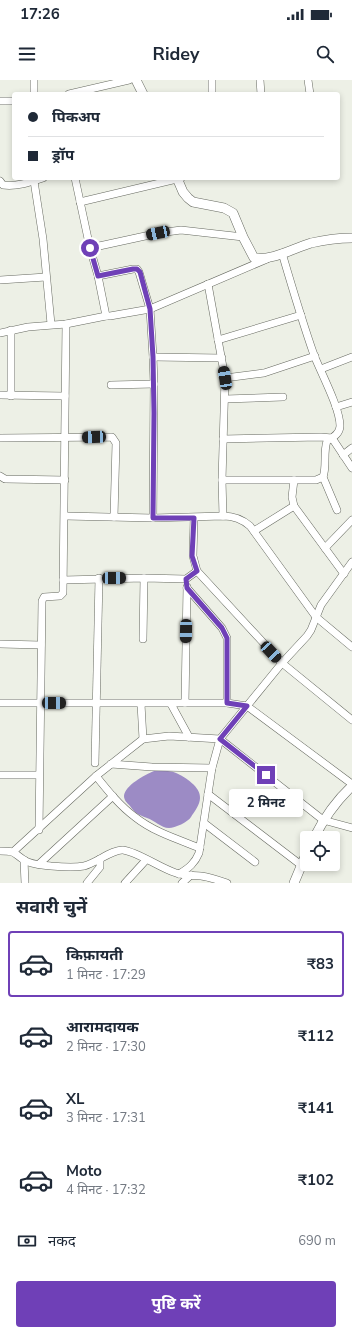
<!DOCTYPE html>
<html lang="hi">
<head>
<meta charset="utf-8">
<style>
	body { margin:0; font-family:"Nunito Sans","Noto Sans Devanagari",sans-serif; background:#f2f2f3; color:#1f2937; height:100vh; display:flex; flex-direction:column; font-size:15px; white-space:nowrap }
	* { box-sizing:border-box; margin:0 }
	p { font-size:13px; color:#747a83 }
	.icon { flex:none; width:22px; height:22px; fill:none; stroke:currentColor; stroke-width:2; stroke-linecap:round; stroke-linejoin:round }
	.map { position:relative; height:803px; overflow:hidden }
	.details { display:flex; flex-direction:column; background:#fff; flex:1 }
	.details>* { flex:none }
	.banner { position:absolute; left:12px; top:12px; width:328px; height:88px; border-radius:4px; box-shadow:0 2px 6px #0003; display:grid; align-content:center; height:88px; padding:0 16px; background:#fff }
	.fabs { position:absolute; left:300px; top:751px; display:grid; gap:8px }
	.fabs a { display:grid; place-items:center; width:40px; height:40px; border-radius:4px; background:#fff; box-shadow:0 2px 6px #0003; font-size:20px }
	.end { position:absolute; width:18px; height:18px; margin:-9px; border:5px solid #6f40b7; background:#fff; box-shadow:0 0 0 2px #fff }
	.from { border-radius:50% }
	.bubble { position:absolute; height:28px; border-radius:4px; background:#fff; box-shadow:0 2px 6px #0003; font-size:13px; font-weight:700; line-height:28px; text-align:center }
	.car { position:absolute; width:12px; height:24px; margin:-12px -6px; border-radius:5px; box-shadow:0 0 3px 1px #0007; background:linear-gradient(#222 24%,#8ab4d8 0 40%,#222 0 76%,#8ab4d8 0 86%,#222 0) }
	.banner b { display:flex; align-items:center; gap:14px; height:38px; font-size:15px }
	.banner b+b { border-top:1px solid #e0e1e3 }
	.banner i { width:10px; height:10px; background:#1f2937 }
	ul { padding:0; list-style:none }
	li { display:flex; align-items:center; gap:12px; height:66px; margin:0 8px 6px; padding:0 8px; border:2px solid transparent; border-radius:4px }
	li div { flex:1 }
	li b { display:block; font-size:15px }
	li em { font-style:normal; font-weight:700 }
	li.current { border-color:#6f40b7 }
	li>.icon { width:36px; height:36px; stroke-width:1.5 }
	h2 { padding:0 16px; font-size:18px; line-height:48px }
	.pay { display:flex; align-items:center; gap:10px; height:44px; padding:0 16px; font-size:15px }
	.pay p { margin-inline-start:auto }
	.primary-button { display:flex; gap:8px; margin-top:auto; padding:8px 16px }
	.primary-button a { flex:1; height:46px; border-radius:4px; background:#6f40b7; color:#fff; font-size:16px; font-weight:700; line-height:46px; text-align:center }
	.status { display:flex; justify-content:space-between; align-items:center; height:28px; padding:0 20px; background:#fff; direction:ltr }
	.status svg { height:11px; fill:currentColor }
	header { display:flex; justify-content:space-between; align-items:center; height:52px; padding:0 16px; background:#fff; font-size:18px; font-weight:700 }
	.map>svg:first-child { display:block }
	.water { fill:#9c8bc5 }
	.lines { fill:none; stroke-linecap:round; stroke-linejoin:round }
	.minor-casing { stroke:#666960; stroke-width:8 }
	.tertiary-casing { stroke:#666960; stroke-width:10 }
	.minor { stroke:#fff; stroke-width:7 }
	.tertiary { stroke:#fff; stroke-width:9 }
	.route { stroke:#6f40b7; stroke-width:5 }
</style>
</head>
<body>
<div class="status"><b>17:26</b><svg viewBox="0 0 49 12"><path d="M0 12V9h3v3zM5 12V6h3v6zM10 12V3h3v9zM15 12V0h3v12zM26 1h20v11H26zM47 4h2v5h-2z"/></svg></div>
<header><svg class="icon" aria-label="menu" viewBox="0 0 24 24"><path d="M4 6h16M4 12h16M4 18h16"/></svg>Ridey<svg class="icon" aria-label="search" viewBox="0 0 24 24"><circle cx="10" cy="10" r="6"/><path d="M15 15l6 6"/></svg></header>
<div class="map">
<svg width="352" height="803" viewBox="0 0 352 803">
	<rect width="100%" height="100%" fill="#edf0e6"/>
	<!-- water -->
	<path class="water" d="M 154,691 C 161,691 169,690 176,693 C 185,697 201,707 200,718 C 200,725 194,732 191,737 C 188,742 175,748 169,748 C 161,748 154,740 147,738 C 137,734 136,734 130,726 C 127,723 124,720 124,716 C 125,705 145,695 154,691 Z"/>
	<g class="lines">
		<!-- minor casing -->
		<g class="minor-casing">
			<g id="minor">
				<polyline points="212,0 212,14"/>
				<polyline points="260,0 261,14"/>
				<polyline points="308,0 310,14"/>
				<polyline points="34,14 34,0"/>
				<polyline points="69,14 129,0"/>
				<polyline points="0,21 14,21"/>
				<polyline points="75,98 90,168 98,196 106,236"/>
				<path d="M 0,101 L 3,105 C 16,107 31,102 43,98"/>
				<polyline points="34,101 43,159 51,244"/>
				<polyline points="80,122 181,98"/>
				<polyline points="90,168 159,153 181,150 243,157"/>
				<polyline points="98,196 133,189 137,189 139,192 150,229 153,277 154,304 153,438"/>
				<polyline points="0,200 46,197"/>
				<polyline points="208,204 225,298 222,400 223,436"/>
				<polyline points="0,253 28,247 66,244 106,236 110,236 150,229 267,179"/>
				<polyline points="218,260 301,235"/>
				<polyline points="153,277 222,278"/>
				<polyline points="321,289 352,277"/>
				<polyline points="225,298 264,293 315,276"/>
				<polyline points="111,305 154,304"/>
				<polyline points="0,315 65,316"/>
				<polyline points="11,316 11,250"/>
				<polyline points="225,319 283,317"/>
				<polyline points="336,327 352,322"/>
				<polyline points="0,358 112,357 116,363 114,437"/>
				<polyline points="223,359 321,357 332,358 352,388"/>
				<polyline points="343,375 352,368"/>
				<polyline points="0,396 5,399 65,400"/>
				<polyline points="323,397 337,430"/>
				<path d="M 222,400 L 316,400 L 323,397 C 327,386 323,373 327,361 C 332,358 340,354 340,346 C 340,328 321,293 314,275 C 302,241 292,207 282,173"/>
				<polyline points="294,400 292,417 294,426 344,494"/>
				<path d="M 65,436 L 153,438 L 223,436 C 234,436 242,439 250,446 L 316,537 L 352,567"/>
				<polyline points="194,438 193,476 197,491 282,583 352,640"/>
				<polyline points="254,451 294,426"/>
				<polyline points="325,468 352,440"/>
				<polyline points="63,500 144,498 186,499 197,491"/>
				<polyline points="187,508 222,548 227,558 227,623"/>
				<polyline points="143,559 144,498"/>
				<polyline points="0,564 41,565"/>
				<polyline points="0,623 227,623 247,626 352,704"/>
				<polyline points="185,623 187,507"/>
				<polyline points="141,624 143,659"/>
				<polyline points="171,624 189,657"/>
				<polyline points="95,683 99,498"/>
				<polyline points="111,684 152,687 212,688"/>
				<polyline points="0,695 39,695"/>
				<path d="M 96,696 C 108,711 120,726 135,737 C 154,752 177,759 200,768"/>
				<polyline points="208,714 301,785"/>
				<polyline points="204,743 255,782"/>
				<polyline points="39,750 42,521 44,517 60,516 63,513 66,244"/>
				<path d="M 0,771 C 16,771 12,772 24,780 C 31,785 43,785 51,786 C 62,787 74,788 84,786 C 96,783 113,769 123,770 C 138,772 160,788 176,793 C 184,796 193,795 201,796 C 209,797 218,800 227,803"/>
				<polyline points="14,771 96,696 143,659 169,656 220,659 282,583 307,556 311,550 321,525 352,482"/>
				<polyline points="24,780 25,803"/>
				<polyline points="39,784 113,716"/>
				<path d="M 179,794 C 189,788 195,783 199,773 L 212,688 L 220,659 L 323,740 L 352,748"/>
				<polyline points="87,803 100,787 100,779"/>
				<polyline points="125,803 146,780"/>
				<polyline points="182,803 191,795"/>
			</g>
		</g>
		<!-- tertiary casing -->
		<g class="tertiary-casing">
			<g id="tertiary">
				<polyline points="136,0 143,14"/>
				<path d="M 177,98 L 183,112 L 188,118 L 193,122 L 224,128 L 233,133 L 243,157 L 254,178 C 272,181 294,168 311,163 C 324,160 339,158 352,158"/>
				<path d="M 314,758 C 324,738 336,721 352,706"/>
				<polyline points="294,803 307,772"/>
			</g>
		</g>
		<!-- minor -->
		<use href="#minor" class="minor"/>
		<!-- tertiary -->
		<use href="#tertiary" class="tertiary"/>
	</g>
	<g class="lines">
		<!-- route -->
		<polyline class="route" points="90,168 98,196 133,189 137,189 140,192 150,229 153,277 154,333 153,438 194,438 192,476 197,491 186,499 187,508 222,548 227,558 227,623 247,626 220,659 266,695"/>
	</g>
</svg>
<div class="fabs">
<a><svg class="icon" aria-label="locate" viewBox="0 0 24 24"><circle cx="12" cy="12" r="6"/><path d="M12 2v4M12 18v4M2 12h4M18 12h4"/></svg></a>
</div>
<i class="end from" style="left:90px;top:168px"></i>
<i class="end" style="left:266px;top:695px"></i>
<div class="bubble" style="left:229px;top:709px;width:74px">2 मिनट</div>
<i class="car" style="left:158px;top:153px;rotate:258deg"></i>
<i class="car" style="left:225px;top:298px;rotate:351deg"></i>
<i class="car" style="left:94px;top:357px;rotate:268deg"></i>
<i class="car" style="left:114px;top:498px;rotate:89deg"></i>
<i class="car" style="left:186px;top:551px;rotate:181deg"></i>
<i class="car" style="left:271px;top:572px;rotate:137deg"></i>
<i class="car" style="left:54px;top:623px;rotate:90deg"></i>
<div class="banner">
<b><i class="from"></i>पिकअप</b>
<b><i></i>ड्रॉप</b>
</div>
</div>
<section class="details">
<h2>सवारी चुनें</h2>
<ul>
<li class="current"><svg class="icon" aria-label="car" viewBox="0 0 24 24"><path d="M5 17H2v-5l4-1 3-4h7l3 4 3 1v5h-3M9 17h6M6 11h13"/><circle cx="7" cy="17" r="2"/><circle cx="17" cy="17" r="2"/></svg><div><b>किफ़ायती</b><p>1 मिनट · 17:29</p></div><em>₹83</em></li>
<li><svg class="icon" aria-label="car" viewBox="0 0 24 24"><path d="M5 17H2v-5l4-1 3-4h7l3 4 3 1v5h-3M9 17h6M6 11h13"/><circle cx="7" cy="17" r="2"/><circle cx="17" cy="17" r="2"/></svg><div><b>आरामदायक</b><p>2 मिनट · 17:30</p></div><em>₹112</em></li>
<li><svg class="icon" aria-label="car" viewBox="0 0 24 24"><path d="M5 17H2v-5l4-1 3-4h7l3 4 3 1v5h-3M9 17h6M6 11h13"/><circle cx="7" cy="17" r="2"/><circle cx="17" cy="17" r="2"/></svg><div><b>XL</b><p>3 मिनट · 17:31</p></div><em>₹141</em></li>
<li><svg class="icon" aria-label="car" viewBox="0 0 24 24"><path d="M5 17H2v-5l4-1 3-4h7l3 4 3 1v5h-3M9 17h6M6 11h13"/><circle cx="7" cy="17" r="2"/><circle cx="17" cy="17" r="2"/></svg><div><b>Moto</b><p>4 मिनट · 17:32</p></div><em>₹102</em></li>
</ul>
<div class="pay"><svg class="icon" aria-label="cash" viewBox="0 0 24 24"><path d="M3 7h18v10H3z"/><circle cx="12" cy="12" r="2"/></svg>नकद<p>690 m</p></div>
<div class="primary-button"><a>पुष्टि करें</a></div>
</section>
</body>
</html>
